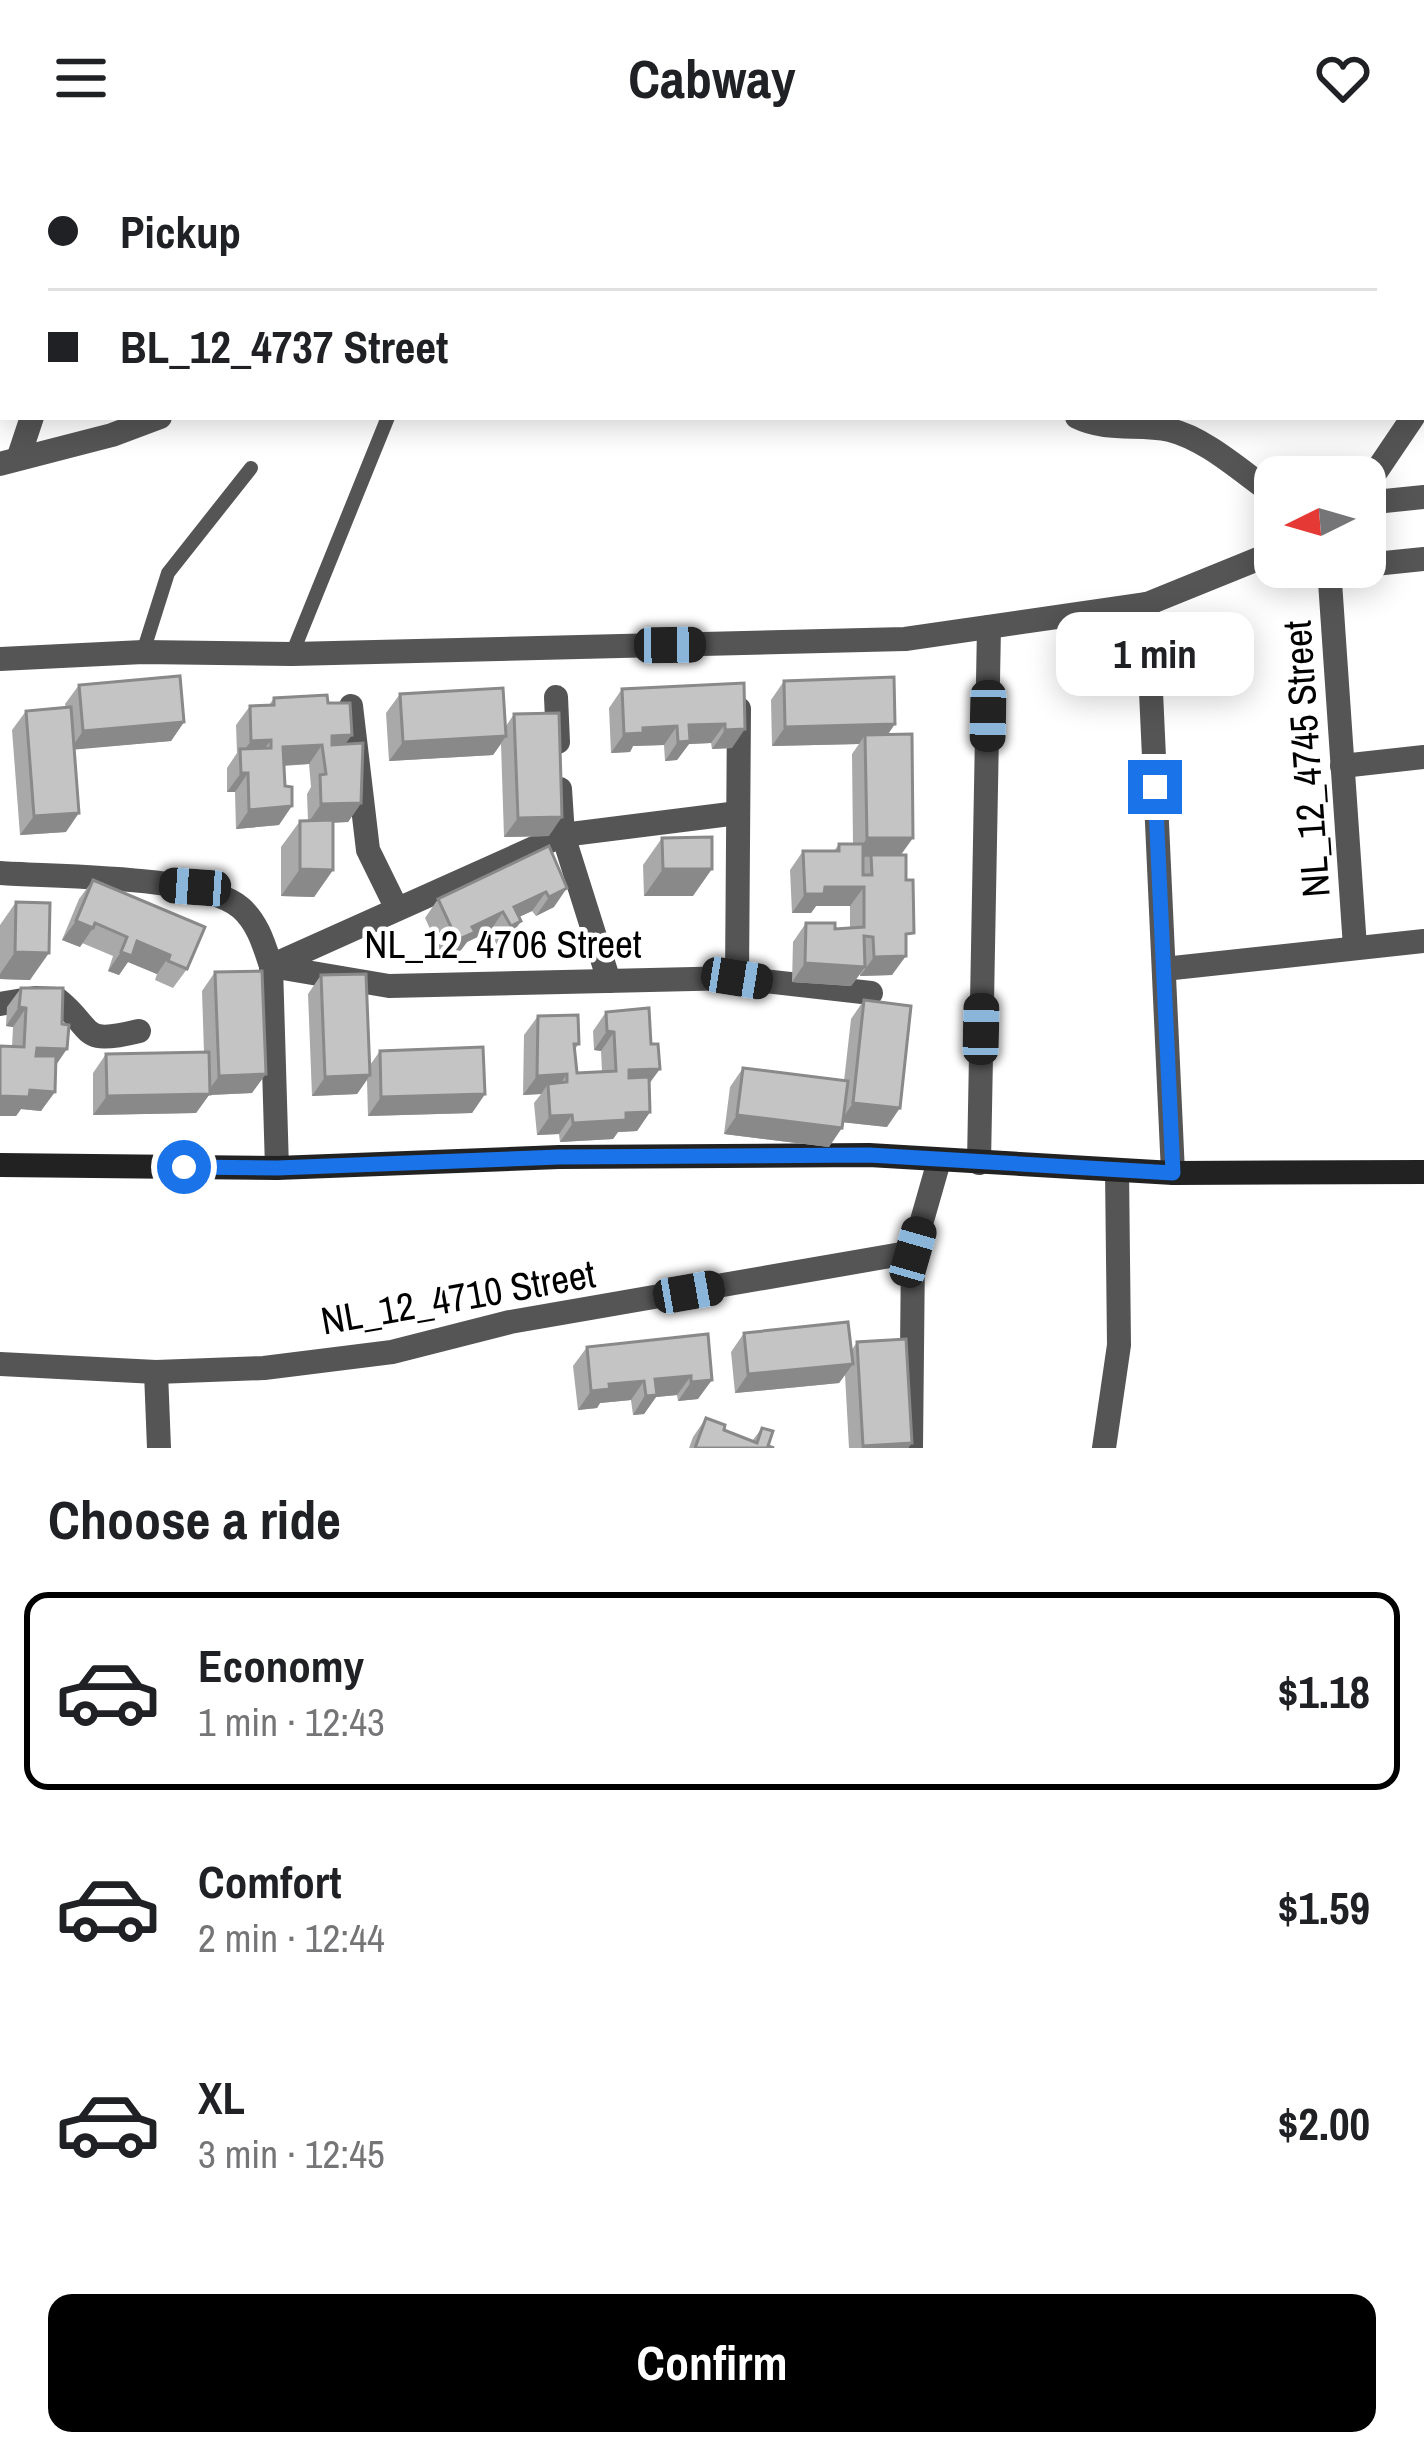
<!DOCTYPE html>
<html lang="en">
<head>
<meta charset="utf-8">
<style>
	body { margin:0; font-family:"Archivo Narrow",sans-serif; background:#f6f6f6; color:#202124; height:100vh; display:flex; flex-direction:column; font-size:45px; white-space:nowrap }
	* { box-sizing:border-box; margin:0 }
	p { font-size:39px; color:#757577 }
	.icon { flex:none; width:66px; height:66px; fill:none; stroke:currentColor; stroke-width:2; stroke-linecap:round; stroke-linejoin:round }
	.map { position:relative; height:1292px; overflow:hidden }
	.sheet { display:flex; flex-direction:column; background:#fff; flex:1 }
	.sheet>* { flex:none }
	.hud { position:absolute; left:0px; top:0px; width:1425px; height:264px; box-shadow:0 6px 30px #0003; display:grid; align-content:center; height:264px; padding:0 48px; background:#fff }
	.needle { width:78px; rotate:265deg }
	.buttons { position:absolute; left:1254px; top:300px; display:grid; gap:24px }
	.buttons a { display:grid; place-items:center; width:132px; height:132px; border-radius:24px; background:#fff; box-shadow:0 6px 30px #0003; font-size:60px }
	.end { position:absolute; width:54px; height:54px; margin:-27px; border:15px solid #1a73e8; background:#fff; box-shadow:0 0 0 6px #fff }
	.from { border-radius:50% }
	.bubble { position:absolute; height:84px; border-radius:24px; background:#fff; box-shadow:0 6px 30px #0003; font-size:39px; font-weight:700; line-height:84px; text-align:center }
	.car { position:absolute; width:36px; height:72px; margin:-36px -18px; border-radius:15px; box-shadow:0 0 9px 3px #0007; background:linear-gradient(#222 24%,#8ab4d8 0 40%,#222 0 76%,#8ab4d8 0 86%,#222 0) }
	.hud b { display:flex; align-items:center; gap:42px; height:114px; font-size:45px }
	.hud b+b { border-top:3px solid #e0e0e0 }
	.hud i { width:30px; height:30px; background:#202124 }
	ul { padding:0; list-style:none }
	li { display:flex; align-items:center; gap:36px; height:198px; margin:0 24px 18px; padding:0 24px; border:6px solid transparent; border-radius:24px }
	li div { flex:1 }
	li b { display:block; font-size:45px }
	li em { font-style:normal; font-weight:700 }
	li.active { border-color:#000 }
	li>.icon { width:108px; height:108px; stroke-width:1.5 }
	h2 { padding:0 48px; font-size:54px; line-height:144px }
	.cta { display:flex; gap:24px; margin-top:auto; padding:24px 48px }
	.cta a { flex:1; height:138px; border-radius:24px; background:#000; color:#fff; font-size:48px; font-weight:700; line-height:138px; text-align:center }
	header { display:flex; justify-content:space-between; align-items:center; height:156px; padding:0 48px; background:#fff; font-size:54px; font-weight:700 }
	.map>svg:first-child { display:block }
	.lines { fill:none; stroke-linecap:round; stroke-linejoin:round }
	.lane { stroke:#555; stroke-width:14 }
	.street { stroke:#555; stroke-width:24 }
	.secondary { stroke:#222; stroke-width:24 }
	.wall { fill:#a9a9a9 }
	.shaded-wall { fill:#898989 }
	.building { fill:#c4c4c4; stroke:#898989; stroke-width:3 }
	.route { stroke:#1a73e8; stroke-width:15 }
	.labels { text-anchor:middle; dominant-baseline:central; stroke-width:9; stroke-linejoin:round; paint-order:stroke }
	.street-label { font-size:39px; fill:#000; stroke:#fff }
</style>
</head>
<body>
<header><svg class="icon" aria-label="menu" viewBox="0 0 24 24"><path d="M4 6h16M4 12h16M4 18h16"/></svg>Cabway<svg class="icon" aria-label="heart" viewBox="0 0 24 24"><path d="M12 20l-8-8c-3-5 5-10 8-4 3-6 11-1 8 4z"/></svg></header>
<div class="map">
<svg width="1424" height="1292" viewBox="0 0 1424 1292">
	<rect width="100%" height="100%" fill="#fff"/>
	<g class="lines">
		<!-- lane -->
		<g class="lane">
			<polyline points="143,496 168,417 251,312"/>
			<polyline points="292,498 388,261"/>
		</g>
		<!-- street -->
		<g class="street">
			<polyline points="17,0 17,3"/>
			<polyline points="718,0 722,3"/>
			<polyline points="1067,0 1071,3"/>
			<polyline points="1247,0 1250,3"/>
			<polyline points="683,3 685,0"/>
			<polyline points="1422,243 1424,240"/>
			<path d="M 1077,261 C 1108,276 1138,267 1170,274 C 1207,283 1244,318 1275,339"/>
			<polyline points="19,300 32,261"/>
			<polyline points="0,308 112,279 160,261"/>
			<polyline points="1365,332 1413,261"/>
			<polyline points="1365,347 1424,341"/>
			<polyline points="1365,409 1424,403"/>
			<polyline points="1329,411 1355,791"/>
			<polyline points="1147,448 1173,1017"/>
			<polyline points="0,503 143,496 292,498 905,483 1147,448 1275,396"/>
			<polyline points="556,541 558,586"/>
			<polyline points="351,550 368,694 396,751"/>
			<polyline points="1342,610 1424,601"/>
			<path d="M 0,717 C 55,721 204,719 241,752 C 258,767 264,789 271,810 L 277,1012"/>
			<polyline points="271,810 389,830 737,822 871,837"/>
			<polyline points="271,810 563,679 560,633"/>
			<polyline points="1164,813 1424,785"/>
			<polyline points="737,822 739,553"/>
			<polyline points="609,825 563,679 738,657"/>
			<path d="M 0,848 L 35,842 L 57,843 C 96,874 78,890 139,875"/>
			<polyline points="979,1007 989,471"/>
			<polyline points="0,1208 156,1216 264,1212 392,1196 510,1166 913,1096"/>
			<polyline points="156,1216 159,1292"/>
			<polyline points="911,1292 913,1096 939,1005"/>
			<polyline points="1104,1292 1119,1189 1117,1014"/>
		</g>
		<!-- secondary -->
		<polyline class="secondary" points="0,1009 277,1012 559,1001 869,999 1173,1017 1424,1016"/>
	</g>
	<!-- wall -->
	<g class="wall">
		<polygon points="784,525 888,578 901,699 906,789 892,819 860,820 860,818 851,830 792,826 793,786 806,767 835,773 850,771 850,750 816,750 811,757 792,757 790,714 803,695 834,695 839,688 853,688 852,598 859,588 772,590 771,544"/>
		<polygon points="744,527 732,592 712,593 711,587 689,588 677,604 665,605 664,589 633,590 630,596 611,597 609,552 622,533"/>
		<polygon points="79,529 184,566 171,585 74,593 66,676 20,679 12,574 26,555 66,552 65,548"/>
		<polygon points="400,538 506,570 514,558 549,680 504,681 501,588 493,599 389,605 386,557"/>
		<polygon points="274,542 328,547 345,588 361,647 348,666 333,667 333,714 314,741 281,740 281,691 300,665 308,665 307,638 311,631 309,608 284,610 279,669 236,673 235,636 227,636 227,612 237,597 236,569 250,550 269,549"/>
		<polygon points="662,682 693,740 644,740 643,709"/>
		<polygon points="549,690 554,751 536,760 532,755 519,761 521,765 508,784 497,789 490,775 467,786 461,794 444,803 425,762 438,743"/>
		<polygon points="93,724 187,813 173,832 155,824 157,818 128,806 119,819 108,815 113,800 82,787 80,791 62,784 79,743"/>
		<polygon points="16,746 30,824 0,823 0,769"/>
		<polygon points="215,816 252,937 209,939 196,957 93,959 93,917 106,898 204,896 202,835"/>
		<polygon points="321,819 370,909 380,895 485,938 472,957 368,960 367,924 357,938 312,940 308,838"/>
		<polygon points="21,832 56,910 41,955 21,953 16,960 0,960 0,890 12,891 13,871 6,870 7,851"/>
		<polygon points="864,844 887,971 843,966 829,991 724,978 730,931 743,912 844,925 851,863"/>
		<polygon points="606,856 649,928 650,956 637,975 618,976 613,983 560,986 559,978 537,979 534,947 541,938 523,939 524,879 538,860 579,888 574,894 577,917 602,915 601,895 594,894 593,875"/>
		<polygon points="744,1177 851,1195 857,1186 912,1287 908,1292 849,1292 845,1219 839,1227 735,1237 731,1196"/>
		<polygon points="708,1178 698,1243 678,1245 677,1239 656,1241 644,1258 633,1259 631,1244 600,1247 597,1252 578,1254 573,1210 587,1191"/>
		<polygon points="706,1262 724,1274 752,1285 762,1272 768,1290 774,1292 689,1292 693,1281"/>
	</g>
	<!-- shaded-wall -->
	<g class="shaded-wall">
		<polygon points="184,566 171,585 70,594 83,575"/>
		<polygon points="725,568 711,587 689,588 677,604 665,605 689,569"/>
		<polygon points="895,568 882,587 865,579 859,588 772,590 785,571"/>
		<polygon points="677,570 664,589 633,590 630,596 611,597 624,578 643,572"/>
		<polygon points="745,573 732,592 712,593 725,574"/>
		<polygon points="352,579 338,598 323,599 332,580"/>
		<polygon points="506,580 493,599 389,605 403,586"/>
		<polygon points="271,584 257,603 240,600 251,585"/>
		<polygon points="322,589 309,608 270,610 283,591"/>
		<polygon points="241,617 248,617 235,636 227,636"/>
		<polygon points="361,647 348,666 308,667 321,648"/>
		<polygon points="292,650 279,669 236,673 249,654"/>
		<polygon points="79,657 66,676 20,679 34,660"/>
		<polygon points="562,661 549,680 504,681 518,662"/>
		<polygon points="867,682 913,682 900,700 854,701"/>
		<polygon points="300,713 333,714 314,741 281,740"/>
		<polygon points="663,713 712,713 693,740 644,740"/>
		<polygon points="825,731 864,731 850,750 816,750 811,757 792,757 805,738"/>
		<polygon points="567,732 554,751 536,760 549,741"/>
		<polygon points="546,736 532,755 508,766 514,751"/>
		<polygon points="503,756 490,775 467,786 461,794 444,803 457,784 472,771"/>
		<polygon points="76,765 93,772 80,791 62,784"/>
		<polygon points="521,765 508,784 497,789 511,770"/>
		<polygon points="137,785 170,799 157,818 128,806 119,819 108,815 121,796"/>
		<polygon points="15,796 49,797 30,824 0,823 0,818"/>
		<polygon points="906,800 892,819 860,820 874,801"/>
		<polygon points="805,807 865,811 851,830 792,826"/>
		<polygon points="19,851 26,852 13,871 6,870"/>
		<polygon points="607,875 614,876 601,895 594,894"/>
		<polygon points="37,892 67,893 54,912 23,911"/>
		<polygon points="660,913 646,932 615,933 629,914"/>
		<polygon points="266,918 252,937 209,939 196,957 93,959 107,940 206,938 219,920"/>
		<polygon points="567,918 554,937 548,928 541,938 523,939 537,920"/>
		<polygon points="370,919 357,938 312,940 325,921"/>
		<polygon points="30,934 55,936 41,955 21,953 16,960 0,960 0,940"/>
		<polygon points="485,938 472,957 368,960 381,941"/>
		<polygon points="853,947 900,952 887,971 840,966"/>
		<polygon points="650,956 637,975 618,976 613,983 560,986 573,967 626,957"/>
		<polygon points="572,959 559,978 537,979 550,960"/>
		<polygon points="737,959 842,972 829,991 724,978"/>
		<polygon points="853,1208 839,1227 735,1237 748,1218"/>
		<polygon points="691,1220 677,1239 656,1241 644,1258 633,1259 655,1223"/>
		<polygon points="712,1224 698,1243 678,1245 691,1226"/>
		<polygon points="644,1225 631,1244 600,1247 597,1252 578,1254 591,1235 609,1228"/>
		<polygon points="912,1287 908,1292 862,1292 863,1290"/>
	</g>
	<!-- building -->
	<g class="building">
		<polygon points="180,520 184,566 83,575 79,529"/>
		<polygon points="894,521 895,568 785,571 784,525"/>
		<polygon points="744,527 745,573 725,574 725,568 689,569 690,585 678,586 677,570 643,572 643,577 624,578 622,533"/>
		<polygon points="503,532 506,580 403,586 400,538"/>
		<polygon points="327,539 328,547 350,547 352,579 332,580 332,589 363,587 361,647 321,648 320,619 326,618 322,589 283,591 285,630 292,631 292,650 249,654 248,617 241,617 240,593 271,592 271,584 251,585 250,550 274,549 274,542"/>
		<polygon points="71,551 79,657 34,660 26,555"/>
		<polygon points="559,557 562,661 518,662 514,558"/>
		<polygon points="912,578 913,682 867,682 865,579"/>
		<polygon points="333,664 333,714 300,713 300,665"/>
		<polygon points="712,681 712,713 663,713 662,682"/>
		<polygon points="839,688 863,688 863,719 872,719 871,699 906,699 906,724 913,724 914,777 906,778 906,800 874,801 873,781 864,780 865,811 805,807 806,767 835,767 835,773 864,771 864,731 825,731 824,738 805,738 803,695 839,695"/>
		<polygon points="549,690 567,732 549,741 546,736 514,751 521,765 511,770 503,756 472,771 475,776 457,784 438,743"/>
		<polygon points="93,724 205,771 187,813 168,805 170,799 137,785 132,800 121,796 127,781 95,767 93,772 76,765"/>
		<polygon points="16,746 50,747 49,797 15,796"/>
		<polygon points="262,815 266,918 219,920 215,816"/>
		<polygon points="366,818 370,919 325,921 321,819"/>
		<polygon points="21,832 63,832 62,868 69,869 67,893 37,892 36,900 56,900 55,936 30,934 29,941 0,940 0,890 24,891 26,852 19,851"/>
		<polygon points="864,844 911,850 900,952 853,947"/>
		<polygon points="649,852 651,888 658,888 660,913 629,914 629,922 649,921 650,956 626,957 626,964 573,967 572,959 550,960 548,928 567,926 567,918 537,920 538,860 578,859 579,888 574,888 577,917 616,915 614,876 607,875 606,856"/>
		<polygon points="483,891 485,938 381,941 380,895"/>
		<polygon points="209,896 210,938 107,940 106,898"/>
		<polygon points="743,912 848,925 842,972 737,959"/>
		<polygon points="848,1166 853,1208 748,1218 744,1177"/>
		<polygon points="708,1178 712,1224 691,1226 691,1220 655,1223 657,1239 646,1240 644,1225 609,1228 610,1233 591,1235 587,1191"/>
		<polygon points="906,1183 912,1287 863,1290 857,1186"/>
		<polygon points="706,1262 725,1269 724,1274 757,1287 762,1272 773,1275 768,1290 774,1292 695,1292"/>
	</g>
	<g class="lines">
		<!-- route -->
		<polyline class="route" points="184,1011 277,1012 559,1001 869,999 1173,1017 1155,631"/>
	</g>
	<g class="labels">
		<!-- street labels -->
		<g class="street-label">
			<text transform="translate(1306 603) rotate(-94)">NL_12_4745 Street</text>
			<text x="503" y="788">NL_12_4706 Street</text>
			<text transform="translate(458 1141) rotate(-10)">NL_12_4710 Street</text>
		</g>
	</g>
</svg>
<div class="buttons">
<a><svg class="needle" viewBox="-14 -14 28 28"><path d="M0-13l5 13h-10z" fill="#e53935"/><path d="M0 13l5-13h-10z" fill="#757577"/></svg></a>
</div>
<i class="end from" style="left:184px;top:1011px"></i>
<i class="end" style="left:1155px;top:631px"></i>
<div class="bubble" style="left:1056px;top:456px;width:198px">1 min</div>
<i class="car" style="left:670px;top:489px;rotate:89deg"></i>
<i class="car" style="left:988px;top:560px;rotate:181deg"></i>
<i class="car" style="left:195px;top:731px;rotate:274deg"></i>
<i class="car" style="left:737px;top:822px;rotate:99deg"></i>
<i class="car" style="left:981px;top:873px;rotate:1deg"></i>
<i class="car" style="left:913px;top:1096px;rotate:16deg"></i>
<i class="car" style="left:689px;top:1136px;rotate:80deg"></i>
<div class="hud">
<b><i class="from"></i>Pickup</b>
<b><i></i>BL_12_4737 Street</b>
</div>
</div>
<section class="sheet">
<h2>Choose a ride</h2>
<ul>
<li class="active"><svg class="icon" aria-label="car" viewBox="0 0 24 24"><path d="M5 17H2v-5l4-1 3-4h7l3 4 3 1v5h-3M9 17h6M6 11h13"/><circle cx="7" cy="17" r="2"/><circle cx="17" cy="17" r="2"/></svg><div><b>Economy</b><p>1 min · 12:43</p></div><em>$1.18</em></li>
<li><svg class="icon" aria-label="car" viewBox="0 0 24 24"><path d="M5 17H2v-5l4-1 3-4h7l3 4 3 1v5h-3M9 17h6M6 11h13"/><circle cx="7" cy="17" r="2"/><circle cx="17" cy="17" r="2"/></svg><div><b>Comfort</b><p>2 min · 12:44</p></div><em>$1.59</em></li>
<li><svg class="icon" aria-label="car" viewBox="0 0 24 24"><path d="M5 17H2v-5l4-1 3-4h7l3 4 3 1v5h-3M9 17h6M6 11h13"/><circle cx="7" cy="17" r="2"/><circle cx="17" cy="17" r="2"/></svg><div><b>XL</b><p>3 min · 12:45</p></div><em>$2.00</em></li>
</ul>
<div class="cta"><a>Confirm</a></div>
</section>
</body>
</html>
